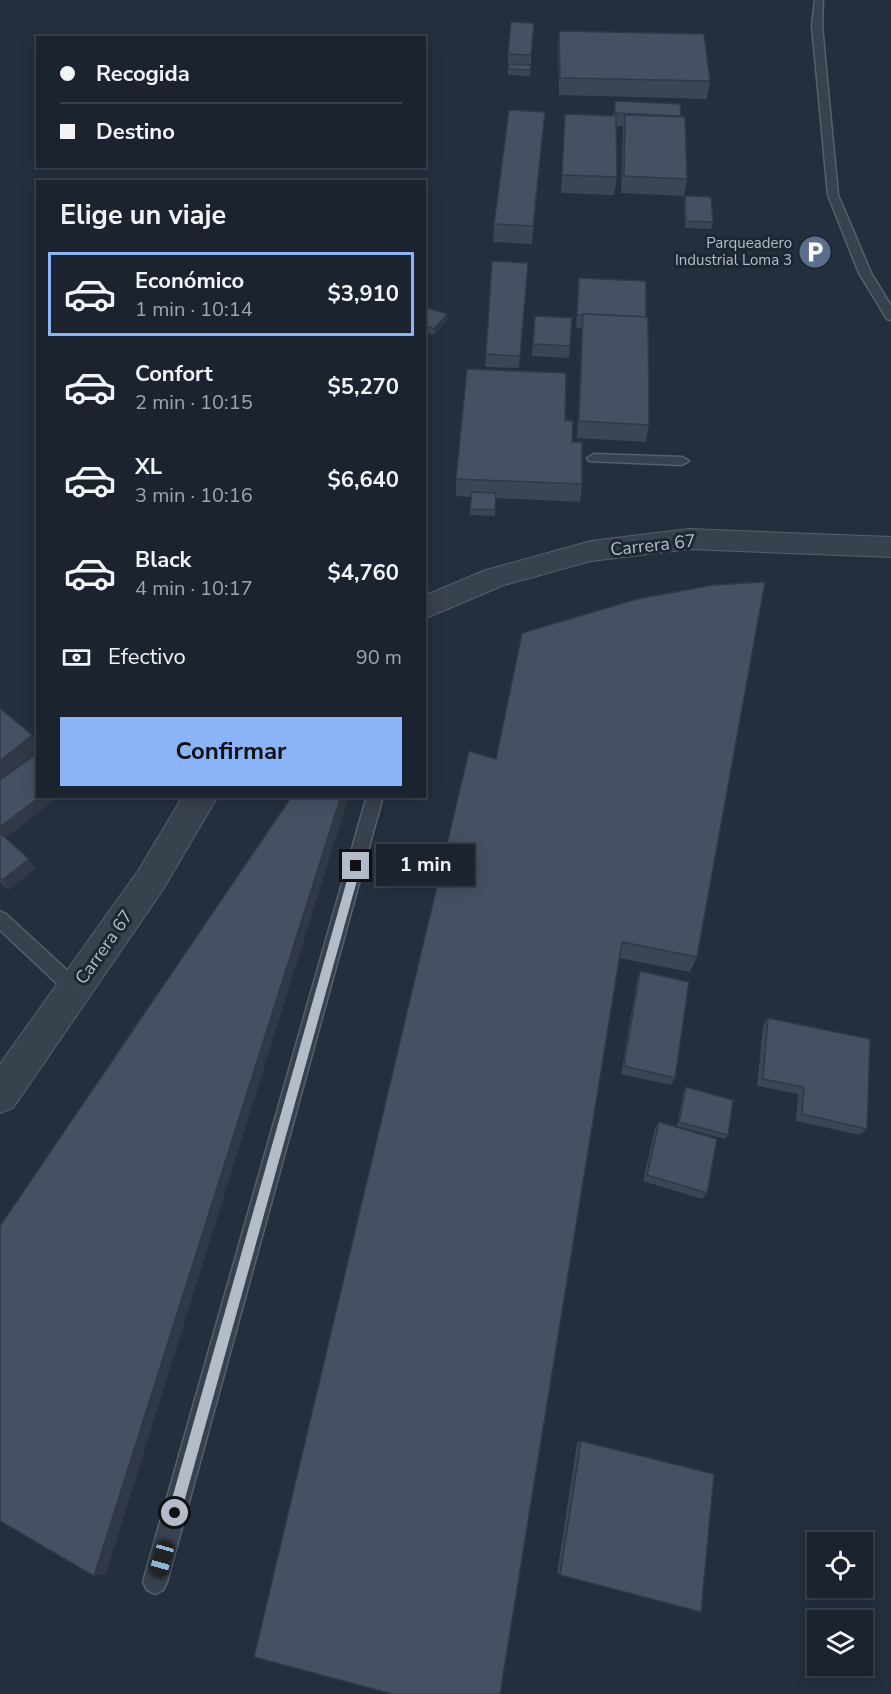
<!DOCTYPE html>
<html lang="es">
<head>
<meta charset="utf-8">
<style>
	body { margin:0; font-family:"Nunito Sans",sans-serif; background:#242b36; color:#f1f3f6; height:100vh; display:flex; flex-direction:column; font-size:22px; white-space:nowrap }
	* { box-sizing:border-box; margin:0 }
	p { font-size:20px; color:#a0a4aa }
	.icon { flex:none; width:33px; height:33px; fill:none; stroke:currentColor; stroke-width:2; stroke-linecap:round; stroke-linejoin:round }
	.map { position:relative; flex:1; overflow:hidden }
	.side { position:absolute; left:36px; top:180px; width:390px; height:618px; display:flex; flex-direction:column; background:#1b232e; border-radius:0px; box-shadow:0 3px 15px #0003,0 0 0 2px #39404a }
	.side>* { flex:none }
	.top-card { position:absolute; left:36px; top:36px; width:390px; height:132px; border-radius:0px; box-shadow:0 3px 15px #0003,0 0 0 2px #39404a; display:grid; align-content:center; height:132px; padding:0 24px; background:#1b232e }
	.tools { position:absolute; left:807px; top:1532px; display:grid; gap:12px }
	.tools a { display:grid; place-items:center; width:66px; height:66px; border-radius:0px; background:#1b232e; box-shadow:0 3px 15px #0003,0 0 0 2px #39404a; font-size:30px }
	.end { position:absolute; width:27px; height:27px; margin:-14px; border:8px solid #b4bcc9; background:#111; box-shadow:0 0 0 3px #111 }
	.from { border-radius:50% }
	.bubble { position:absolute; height:42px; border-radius:0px; background:#1b232e; box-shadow:0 3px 15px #0003,0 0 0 2px #39404a; font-size:20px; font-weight:700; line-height:42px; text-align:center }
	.car { position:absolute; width:18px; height:36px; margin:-18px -9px; border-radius:8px; box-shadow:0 0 4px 2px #0007; background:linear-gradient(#222 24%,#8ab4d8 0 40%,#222 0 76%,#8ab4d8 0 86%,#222 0) }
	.top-card b { display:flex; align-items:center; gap:21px; height:57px; font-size:22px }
	.top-card b+b { border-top:2px solid #39404a }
	.top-card i { width:15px; height:15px; background:#f1f3f6 }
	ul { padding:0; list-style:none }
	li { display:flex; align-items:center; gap:18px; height:84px; margin:0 12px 9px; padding:0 12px; border:3px solid transparent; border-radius:0px }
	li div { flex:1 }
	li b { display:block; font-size:22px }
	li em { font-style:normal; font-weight:700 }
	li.active { border-color:#8ab4f8 }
	li>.icon { width:54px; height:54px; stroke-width:1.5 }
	h2 { padding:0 24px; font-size:27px; line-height:72px }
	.pay { display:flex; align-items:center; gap:15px; height:66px; padding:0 24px; font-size:22px }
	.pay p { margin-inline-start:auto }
	.cta { display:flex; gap:12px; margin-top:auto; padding:12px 24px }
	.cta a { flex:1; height:69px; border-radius:0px; background:#8ab4f8; color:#111; font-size:24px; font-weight:700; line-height:69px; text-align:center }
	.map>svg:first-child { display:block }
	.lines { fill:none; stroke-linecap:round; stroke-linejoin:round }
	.service-casing { stroke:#565f6c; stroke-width:3 }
	.minor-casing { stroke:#565f6c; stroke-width:2 }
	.service { fill:#38414e; fill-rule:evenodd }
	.minor { fill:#38414e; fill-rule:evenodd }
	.wall { fill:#3b4654 }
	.shaded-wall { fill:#303945 }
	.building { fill:#455162; stroke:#303945; stroke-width:1.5 }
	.route { fill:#b4bcc9 }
	.labels { text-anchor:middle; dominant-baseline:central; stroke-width:6; stroke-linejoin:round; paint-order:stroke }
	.far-poi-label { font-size:15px; fill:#b4bcc9; stroke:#1d2633; text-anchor:end }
	.street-label { font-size:18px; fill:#b4bcc9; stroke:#1d2633 }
</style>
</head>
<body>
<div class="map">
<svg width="891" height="1694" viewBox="0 0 891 1694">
	<rect width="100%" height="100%" fill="#242f3e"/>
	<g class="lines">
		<!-- service casing -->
		<g class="service-casing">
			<g id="service">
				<polygon points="815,0 823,0 822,26 838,195 871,273 891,306 891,320 887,319 859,273 828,195 812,26"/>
				<polygon points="594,454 682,457 689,461 682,465 589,461 587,458"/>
				<polygon points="367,796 383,796 167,1582 163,1590 155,1594 147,1590 143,1582"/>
				<polygon points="0,911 6,914 81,983 84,989 81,995 75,997 69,995 0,930"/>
			</g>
		</g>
		<!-- minor casing -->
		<g class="minor-casing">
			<g id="minor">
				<polygon points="689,529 891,537 891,557 689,549 591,561 504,585 424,619 424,596 486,570 591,541"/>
				<polygon points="183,796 218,796 162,891 13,1108 0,1113 0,1064 138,871"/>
			</g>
		</g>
		<!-- service -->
		<use href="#service" class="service"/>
		<!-- minor -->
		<use href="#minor" class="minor"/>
	</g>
	<!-- wall -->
	<g class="wall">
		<polygon points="534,23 530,76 508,75 508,54"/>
		<polygon points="559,31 710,81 707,99 559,95 558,48"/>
		<polygon points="615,101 680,104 680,117 687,179 684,196 621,193 623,126 616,126 617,177 614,195 561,193 565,114 613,116"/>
		<polygon points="545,112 532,244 493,242 494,224"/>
		<polygon points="685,196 713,222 711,229 685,228 684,202"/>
		<polygon points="528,263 519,368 485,367 486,354"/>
		<polygon points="579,278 646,317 649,425 646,442 577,438 582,328 576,328"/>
		<polygon points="424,307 447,320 434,335 424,332"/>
		<polygon points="535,316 570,346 569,358 532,356"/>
		<polygon points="565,420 572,442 582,484 580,502 496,498 495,516 470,515 471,497 456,496 456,479"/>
		<polygon points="0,708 38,796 60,796 5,838 35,869 8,890 0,882"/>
		<polygon points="469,751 697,957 690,972 619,958"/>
		<polygon points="640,971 675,1078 671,1085 621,1074 637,980"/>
		<polygon points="768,1018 867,1129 860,1135 796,1121 798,1094 757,1086 763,1026"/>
		<polygon points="686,1087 728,1135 725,1139 677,1126 684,1090"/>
		<polygon points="659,1122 707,1193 702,1199 643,1181 655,1128"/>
		<polygon points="581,1441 560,1575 557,1573 577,1443"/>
	</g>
	<!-- shaded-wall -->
	<g class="shaded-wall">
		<polygon points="545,112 543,129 532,244 533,226"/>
		<polygon points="447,314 447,320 434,335 434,329"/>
		<polygon points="32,735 38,746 38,757 0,787 0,761"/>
		<polygon points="41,796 60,796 4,839 0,833 0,827"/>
		<polygon points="341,796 349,796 106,1574 94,1576"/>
		<polygon points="29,859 35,869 8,890 2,880"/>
	</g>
	<!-- building -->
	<g class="building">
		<polygon points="511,22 534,23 531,55 508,54"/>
		<polygon points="559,31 704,34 710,81 560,78"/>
		<polygon points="509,64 531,65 530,70 508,69"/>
		<polygon points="615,101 680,104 681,116 615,113"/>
		<polygon points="509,110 545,112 533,226 494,224"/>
		<polygon points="565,114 616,116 617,177 562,175"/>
		<polygon points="625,115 685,117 687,179 624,176"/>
		<polygon points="685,196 711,197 713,222 686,221"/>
		<polygon points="492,261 528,263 520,356 486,354"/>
		<polygon points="579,278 646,281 646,317 583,314 583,315 577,315"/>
		<polygon points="424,307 447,314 434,329 424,325"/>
		<polygon points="583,314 648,317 649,425 579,421"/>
		<polygon points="535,316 572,318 570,346 533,344"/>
		<polygon points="467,369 566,373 565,420 573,421 572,442 582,442 582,484 456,479"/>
		<polygon points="472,492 496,493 495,510 470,509"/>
		<polygon points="765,582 697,957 622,942 500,1694 392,1694 254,1657 469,751 496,759 522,633 637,599 713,585"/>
		<polygon points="0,708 32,735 0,761"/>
		<polygon points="38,753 38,796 41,796 0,827 0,780"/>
		<polygon points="292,796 341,796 94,1576 0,1521 0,1226"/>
		<polygon points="0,833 29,859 2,880 0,879"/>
		<polygon points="640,971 689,982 675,1078 624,1066"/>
		<polygon points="768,1018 870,1039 867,1129 802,1114 804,1087 763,1079"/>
		<polygon points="686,1087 733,1100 728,1135 679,1122"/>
		<polygon points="659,1122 717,1139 707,1193 647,1175"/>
		<polygon points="581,1441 714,1474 701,1612 560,1575"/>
	</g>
	<!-- route -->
	<polygon class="route" points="356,862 361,866 181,1513 179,1517 175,1519 170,1517 168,1513 351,866"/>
	<!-- icons -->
	<defs>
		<g id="parking-disc" transform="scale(1.725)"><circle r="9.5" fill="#5c6f8a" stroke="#1d2633"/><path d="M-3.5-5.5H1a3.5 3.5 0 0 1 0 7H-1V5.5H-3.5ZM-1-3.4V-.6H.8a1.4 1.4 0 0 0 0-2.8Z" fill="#fff"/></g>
	</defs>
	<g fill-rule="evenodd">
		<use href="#parking-disc" x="815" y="252"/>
	</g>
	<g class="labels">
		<!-- far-poi labels -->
		<g class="far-poi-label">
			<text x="792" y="243">Parqueadero<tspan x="792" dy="17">Industrial Loma 3</tspan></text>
		</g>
		<!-- street labels -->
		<g class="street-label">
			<text transform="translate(653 545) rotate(-6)">Carrera 67</text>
			<text transform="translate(104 947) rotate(-55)">Carrera 67</text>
		</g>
	</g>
</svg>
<div class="tools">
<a><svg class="icon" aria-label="locate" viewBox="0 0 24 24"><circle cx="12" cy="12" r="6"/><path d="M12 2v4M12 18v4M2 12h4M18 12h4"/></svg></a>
<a><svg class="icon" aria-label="layers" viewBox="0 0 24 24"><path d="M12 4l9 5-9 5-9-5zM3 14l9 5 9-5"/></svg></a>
</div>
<i class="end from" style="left:175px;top:1513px"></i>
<i class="end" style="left:356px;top:866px"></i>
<div class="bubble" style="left:376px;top:844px;width:99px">1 min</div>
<i class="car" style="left:162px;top:1559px;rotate:196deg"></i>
<div class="top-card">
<b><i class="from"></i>Recogida</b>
<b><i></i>Destino</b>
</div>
<section class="side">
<h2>Elige un viaje</h2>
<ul>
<li class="active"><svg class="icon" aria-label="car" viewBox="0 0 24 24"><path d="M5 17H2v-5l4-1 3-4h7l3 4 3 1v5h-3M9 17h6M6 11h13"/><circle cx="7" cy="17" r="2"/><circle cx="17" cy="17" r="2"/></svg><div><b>Económico</b><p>1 min · 10:14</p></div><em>$3,910</em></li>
<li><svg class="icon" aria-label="car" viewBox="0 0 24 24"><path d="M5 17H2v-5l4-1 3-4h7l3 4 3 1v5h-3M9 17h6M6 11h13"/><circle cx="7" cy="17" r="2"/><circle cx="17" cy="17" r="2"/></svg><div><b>Confort</b><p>2 min · 10:15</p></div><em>$5,270</em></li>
<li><svg class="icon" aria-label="car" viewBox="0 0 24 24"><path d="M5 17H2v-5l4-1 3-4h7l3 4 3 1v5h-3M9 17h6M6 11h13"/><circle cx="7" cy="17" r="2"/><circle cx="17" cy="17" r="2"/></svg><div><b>XL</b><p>3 min · 10:16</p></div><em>$6,640</em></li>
<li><svg class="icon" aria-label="car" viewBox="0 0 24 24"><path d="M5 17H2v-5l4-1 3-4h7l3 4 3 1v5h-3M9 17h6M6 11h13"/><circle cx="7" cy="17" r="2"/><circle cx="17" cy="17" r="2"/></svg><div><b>Black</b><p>4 min · 10:17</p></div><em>$4,760</em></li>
</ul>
<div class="pay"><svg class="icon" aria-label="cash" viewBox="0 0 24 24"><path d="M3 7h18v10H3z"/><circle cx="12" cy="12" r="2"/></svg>Efectivo<p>90 m</p></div>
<div class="cta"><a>Confirmar</a></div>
</section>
</div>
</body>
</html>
